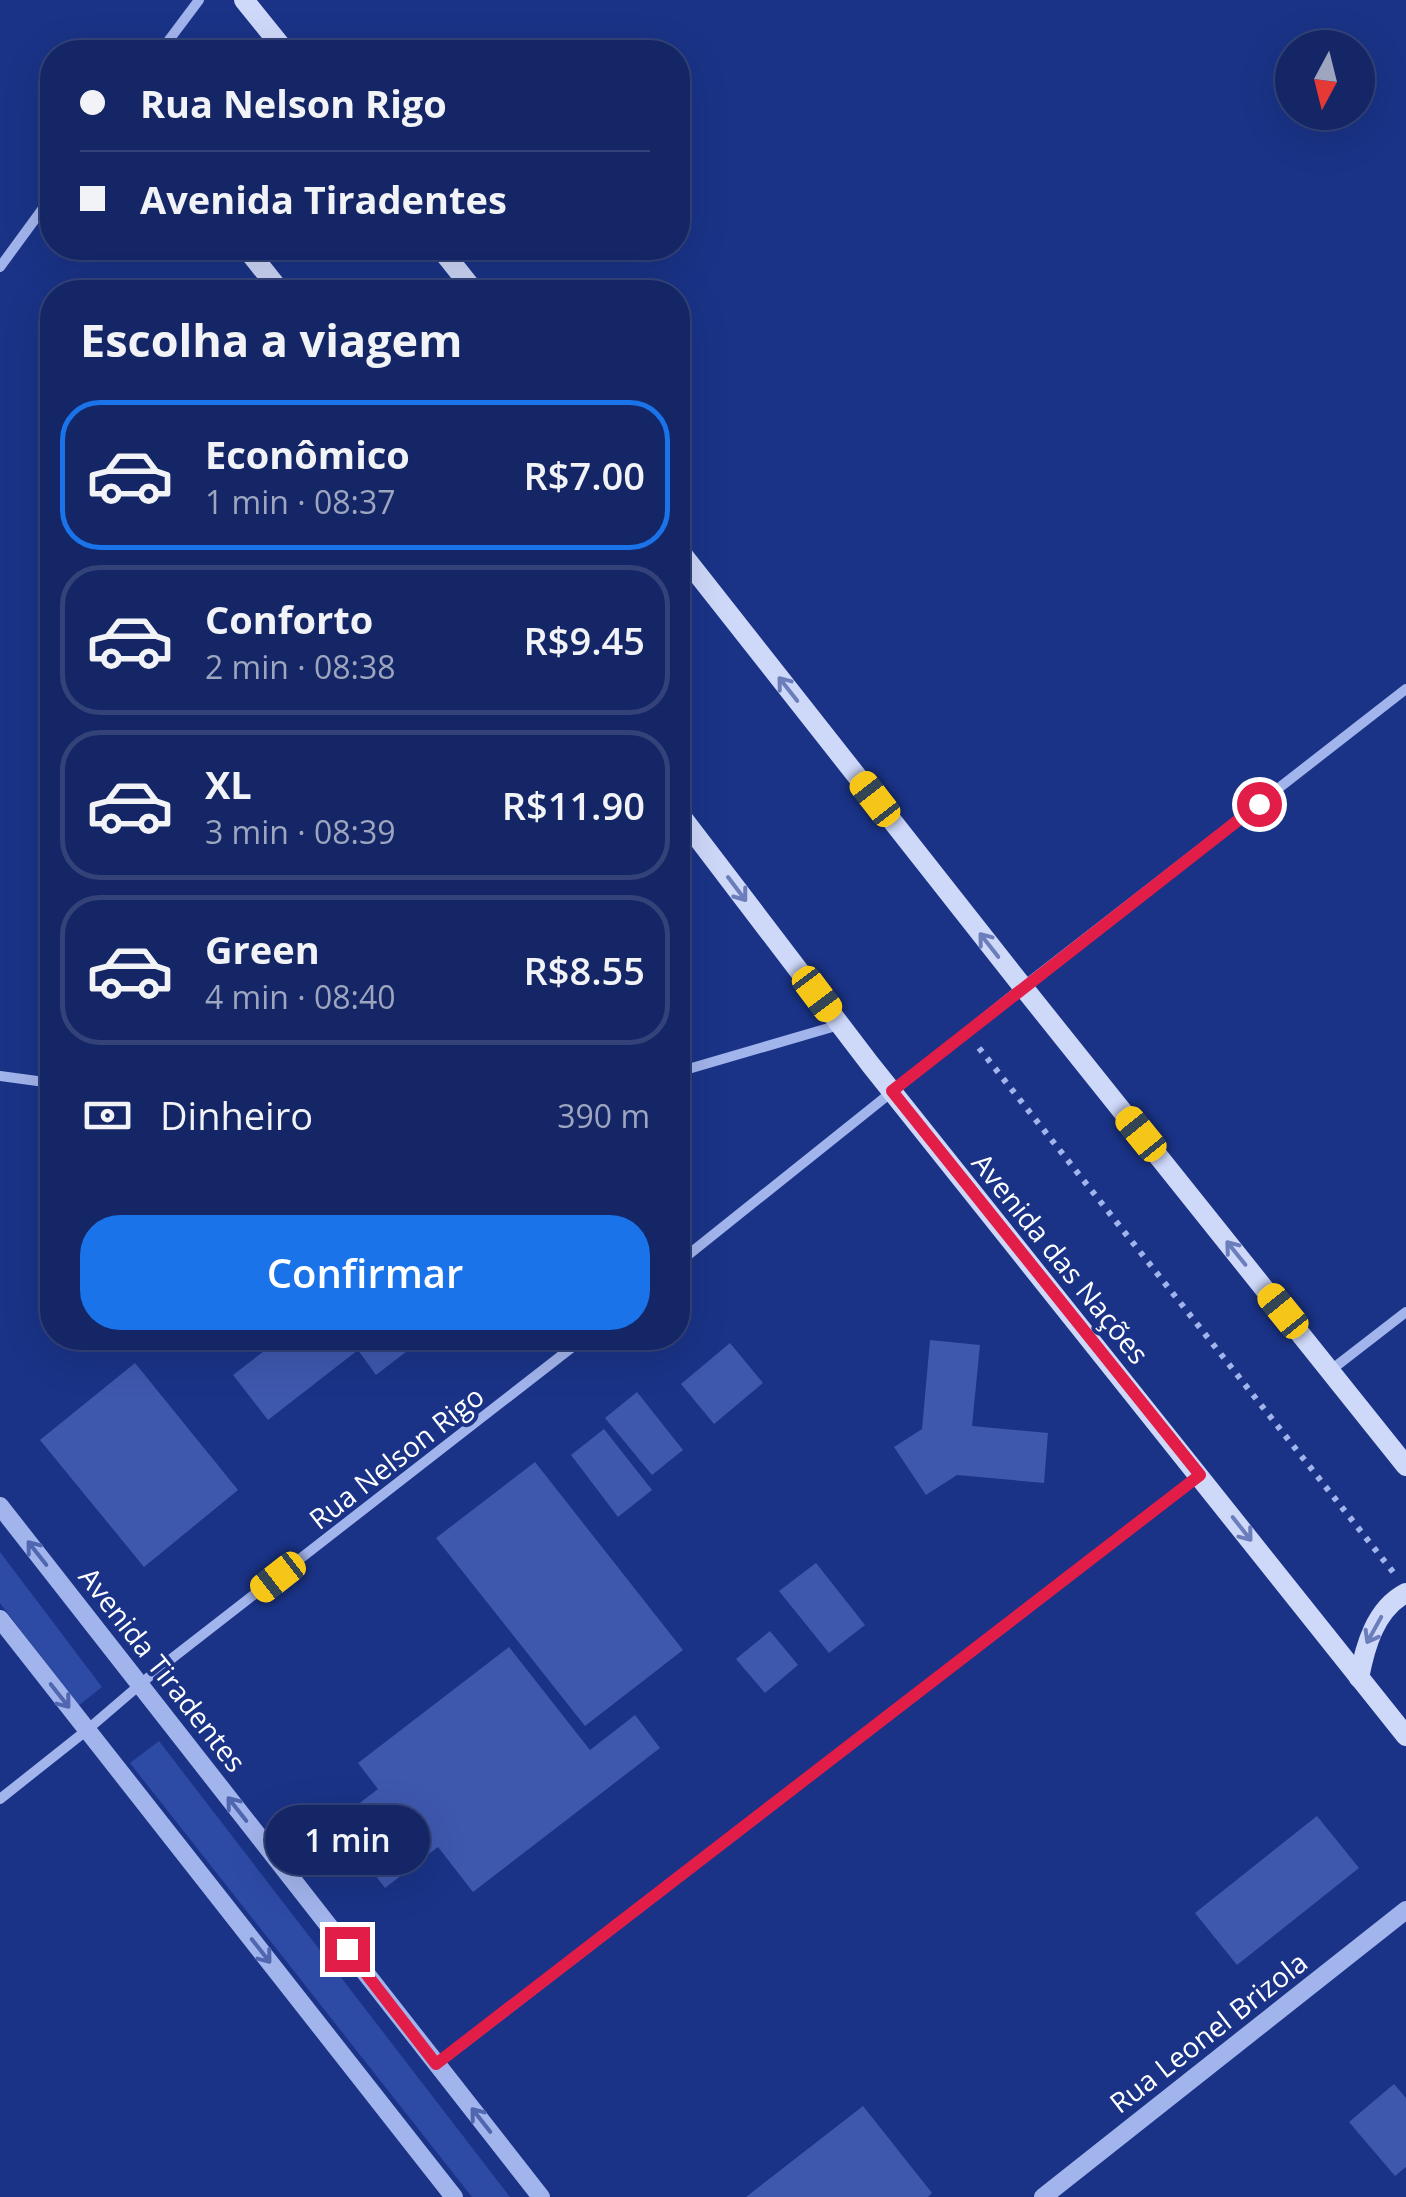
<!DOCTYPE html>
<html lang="pt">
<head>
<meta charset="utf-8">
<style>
	body { margin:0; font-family:"Open Sans",sans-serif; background:#1d2e6b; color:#f1f3f6; height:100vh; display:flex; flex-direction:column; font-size:38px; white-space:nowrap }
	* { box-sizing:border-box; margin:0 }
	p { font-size:32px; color:#9da5bf }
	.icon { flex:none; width:55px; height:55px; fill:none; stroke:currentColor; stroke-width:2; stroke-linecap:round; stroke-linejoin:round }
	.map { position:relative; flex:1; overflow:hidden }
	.panel { position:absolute; left:40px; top:280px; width:650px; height:1070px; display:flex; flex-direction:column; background:#142665; border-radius:40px; box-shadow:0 10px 40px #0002,0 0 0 2px #334379 }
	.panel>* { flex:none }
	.banner { position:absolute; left:40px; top:40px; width:650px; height:220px; border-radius:40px; box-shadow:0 10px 40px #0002,0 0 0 2px #334379; display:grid; align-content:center; height:220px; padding:0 40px; background:#142665 }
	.needle { width:65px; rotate:187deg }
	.tools { position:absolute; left:1275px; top:30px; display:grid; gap:20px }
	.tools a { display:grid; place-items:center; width:100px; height:100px; border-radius:50%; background:#142665; box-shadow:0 10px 40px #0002,0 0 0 2px #334379; font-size:50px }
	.end { position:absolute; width:45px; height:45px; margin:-22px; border:12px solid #e11d48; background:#fff; box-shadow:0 0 0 5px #fff }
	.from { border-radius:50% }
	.bubble { position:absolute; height:70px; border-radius:35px; background:#142665; box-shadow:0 10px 40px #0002,0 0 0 2px #334379; font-size:32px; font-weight:600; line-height:70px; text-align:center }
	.car { position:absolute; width:30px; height:60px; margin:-30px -15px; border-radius:12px; box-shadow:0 0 8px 2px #0007; background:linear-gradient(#f5c518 24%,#345 0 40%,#f5c518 0 76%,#345 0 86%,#f5c518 0) }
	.banner b { display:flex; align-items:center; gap:35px; height:95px; font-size:38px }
	.banner b+b { border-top:2px solid #334379 }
	.banner i { width:25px; height:25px; background:#f1f3f6 }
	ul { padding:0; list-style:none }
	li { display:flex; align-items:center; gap:30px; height:150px; margin:0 20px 15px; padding:0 20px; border:5px solid #334379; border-radius:40px }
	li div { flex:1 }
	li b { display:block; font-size:38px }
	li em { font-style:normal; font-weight:600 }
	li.on { border-color:#1a73e8 }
	li>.icon { width:90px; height:90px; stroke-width:1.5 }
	h2 { padding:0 40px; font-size:45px; line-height:120px }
	.pay { display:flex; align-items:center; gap:25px; height:110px; padding:0 40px; font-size:38px }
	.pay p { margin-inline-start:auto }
	.button { display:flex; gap:20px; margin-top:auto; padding:20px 40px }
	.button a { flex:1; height:115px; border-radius:40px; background:#1a73e8; color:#fff; font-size:40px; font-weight:600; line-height:115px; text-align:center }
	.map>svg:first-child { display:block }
	.green { fill:#2d4aa5 }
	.building { fill:#3e58ae }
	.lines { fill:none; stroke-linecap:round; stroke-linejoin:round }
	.path { stroke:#a2b4ec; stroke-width:6; stroke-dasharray:5 8; stroke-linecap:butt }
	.minor { stroke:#a2b4ec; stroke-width:10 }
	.tertiary { stroke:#a2b4ec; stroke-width:18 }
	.secondary { stroke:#ced8f9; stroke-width:20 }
	.oneway { stroke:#6b7dba }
	.oneway2 { stroke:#5067af }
	.route { stroke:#e11d48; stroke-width:12 }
	.labels { text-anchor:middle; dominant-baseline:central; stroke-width:8; stroke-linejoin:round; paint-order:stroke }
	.street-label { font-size:28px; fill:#fff; stroke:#1a3387 }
</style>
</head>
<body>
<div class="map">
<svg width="1406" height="2197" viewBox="0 0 1406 2197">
	<rect width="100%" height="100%" fill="#1a3387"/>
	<!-- green -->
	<g class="green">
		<polygon points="0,1552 102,1687 78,1706 0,1603"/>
		<polygon points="159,1741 510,2197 472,2197 130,1763"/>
	</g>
	<!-- building -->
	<g class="building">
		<polygon points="281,1338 424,1338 376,1375 358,1350 268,1420 233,1375"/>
		<polygon points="930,1340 980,1345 972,1426 1048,1433 1044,1483 957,1475 926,1495 894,1447 922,1429"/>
		<polygon points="730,1343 763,1383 714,1424 681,1384"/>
		<polygon points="135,1363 238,1490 144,1567 40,1440"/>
		<polygon points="637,1392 683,1450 652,1475 605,1418"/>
		<polygon points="604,1429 652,1490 618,1517 571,1455"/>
		<polygon points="535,1462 683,1650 585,1726 436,1538"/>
		<polygon points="816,1563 865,1625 829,1653 779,1591"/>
		<polygon points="770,1631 798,1665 765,1693 736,1659"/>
		<polygon points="509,1647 590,1750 635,1715 660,1748 473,1892 438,1847 385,1888 335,1822 378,1789 358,1763"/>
		<polygon points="1317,1816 1359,1868 1237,1965 1195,1913"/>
		<polygon points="1394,2084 1406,2098 1406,2167 1395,2176 1349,2122"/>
		<polygon points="863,2106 932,2193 928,2197 746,2197"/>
	</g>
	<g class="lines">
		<!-- path -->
		<polyline class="path" points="979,1048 1393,1572"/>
		<!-- minor -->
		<g class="minor">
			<polyline points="160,52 199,0"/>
			<polyline points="0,267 52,196"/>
			<polyline points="678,1072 839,1025"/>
			<polyline points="0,1076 52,1083"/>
			<polyline points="678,1263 1023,987 1406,689"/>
			<polyline points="1331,1370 1406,1312"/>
			<polyline points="0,1799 87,1730 157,1670 584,1338"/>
			<polyline points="437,2064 1200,1475"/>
		</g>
		<!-- tertiary -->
		<g class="tertiary">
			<polyline points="0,1506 541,2197"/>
			<polyline points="0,1619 454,2197"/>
			<polyline points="1043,2197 1406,1910"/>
		</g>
		<!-- secondary -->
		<g class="secondary">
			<polyline points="244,0 286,52"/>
			<polyline points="246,248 281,292"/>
			<polyline points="440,248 475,292"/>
			<polyline points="678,549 1023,987 1406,1466"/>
			<polyline points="678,812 870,1064 1406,1736"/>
			<path d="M 1359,1678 C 1365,1647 1375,1609 1406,1593"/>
		</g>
	</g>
	<!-- one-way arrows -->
	<defs><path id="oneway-shaft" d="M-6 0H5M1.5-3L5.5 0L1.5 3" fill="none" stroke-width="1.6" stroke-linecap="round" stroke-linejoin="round" transform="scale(2.5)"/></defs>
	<g class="oneway">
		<use href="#oneway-shaft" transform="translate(788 689) rotate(-128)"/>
		<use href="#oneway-shaft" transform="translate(737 889) rotate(53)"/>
		<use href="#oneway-shaft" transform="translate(989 945) rotate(-128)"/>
		<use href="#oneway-shaft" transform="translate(1236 1253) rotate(-129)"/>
		<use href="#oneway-shaft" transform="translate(1242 1529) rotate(52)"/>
		<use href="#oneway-shaft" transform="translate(1374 1630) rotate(119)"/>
	</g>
	<g class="oneway2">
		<use href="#oneway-shaft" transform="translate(37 1553) rotate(-128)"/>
		<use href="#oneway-shaft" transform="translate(60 1696) rotate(52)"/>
		<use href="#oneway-shaft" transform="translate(237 1809) rotate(-128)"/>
		<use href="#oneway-shaft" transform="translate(261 1951) rotate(52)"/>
		<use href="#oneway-shaft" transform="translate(481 2120) rotate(-128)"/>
	</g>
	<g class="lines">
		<!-- route -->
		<polyline class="route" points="347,1949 436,2064 1200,1475 892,1091 1259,804"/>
	</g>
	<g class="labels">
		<!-- street labels -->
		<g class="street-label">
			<text transform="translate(1061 1258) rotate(51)">Avenida das Nações</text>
			<text transform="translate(396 1457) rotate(-38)">Rua Nelson Rigo</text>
			<text transform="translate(163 1669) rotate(52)">Avenida Tiradentes</text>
			<text transform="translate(1208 2032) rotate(-38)">Rua Leonel Brizola</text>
		</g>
	</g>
</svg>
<div class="tools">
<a><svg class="needle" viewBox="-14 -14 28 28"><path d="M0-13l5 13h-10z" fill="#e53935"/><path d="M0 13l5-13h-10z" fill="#9da5bf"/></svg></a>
</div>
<i class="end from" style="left:1259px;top:804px"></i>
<i class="end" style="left:347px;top:1949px"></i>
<div class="bubble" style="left:265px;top:1805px;width:165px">1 min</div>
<i class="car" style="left:875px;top:799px;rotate:322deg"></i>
<i class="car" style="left:817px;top:994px;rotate:143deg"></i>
<i class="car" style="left:1141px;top:1134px;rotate:321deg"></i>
<i class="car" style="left:1283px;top:1311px;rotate:321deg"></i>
<i class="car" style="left:278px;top:1577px;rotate:232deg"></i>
<div class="banner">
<b><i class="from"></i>Rua Nelson Rigo</b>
<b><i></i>Avenida Tiradentes</b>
</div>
<section class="panel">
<h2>Escolha a viagem</h2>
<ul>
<li class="on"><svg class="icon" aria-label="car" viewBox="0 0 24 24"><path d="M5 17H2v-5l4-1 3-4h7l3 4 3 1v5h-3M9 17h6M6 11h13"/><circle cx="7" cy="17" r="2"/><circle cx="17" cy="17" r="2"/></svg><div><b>Econômico</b><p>1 min · 08:37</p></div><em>R$7.00</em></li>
<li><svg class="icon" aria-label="car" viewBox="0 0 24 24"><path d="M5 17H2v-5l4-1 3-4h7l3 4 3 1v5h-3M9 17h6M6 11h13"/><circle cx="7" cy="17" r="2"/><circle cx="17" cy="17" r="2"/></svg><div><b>Conforto</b><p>2 min · 08:38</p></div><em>R$9.45</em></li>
<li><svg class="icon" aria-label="car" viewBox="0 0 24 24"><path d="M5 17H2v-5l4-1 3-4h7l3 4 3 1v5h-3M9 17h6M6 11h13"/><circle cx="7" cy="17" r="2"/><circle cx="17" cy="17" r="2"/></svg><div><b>XL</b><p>3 min · 08:39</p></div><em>R$11.90</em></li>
<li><svg class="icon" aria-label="car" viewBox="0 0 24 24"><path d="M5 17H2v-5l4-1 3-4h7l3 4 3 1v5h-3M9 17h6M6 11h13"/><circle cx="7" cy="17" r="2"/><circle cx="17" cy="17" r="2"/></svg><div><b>Green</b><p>4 min · 08:40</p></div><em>R$8.55</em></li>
</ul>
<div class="pay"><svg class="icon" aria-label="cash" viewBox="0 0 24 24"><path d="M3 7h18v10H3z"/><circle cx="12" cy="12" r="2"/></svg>Dinheiro<p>390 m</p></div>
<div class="button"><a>Confirmar</a></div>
</section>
</div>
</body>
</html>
